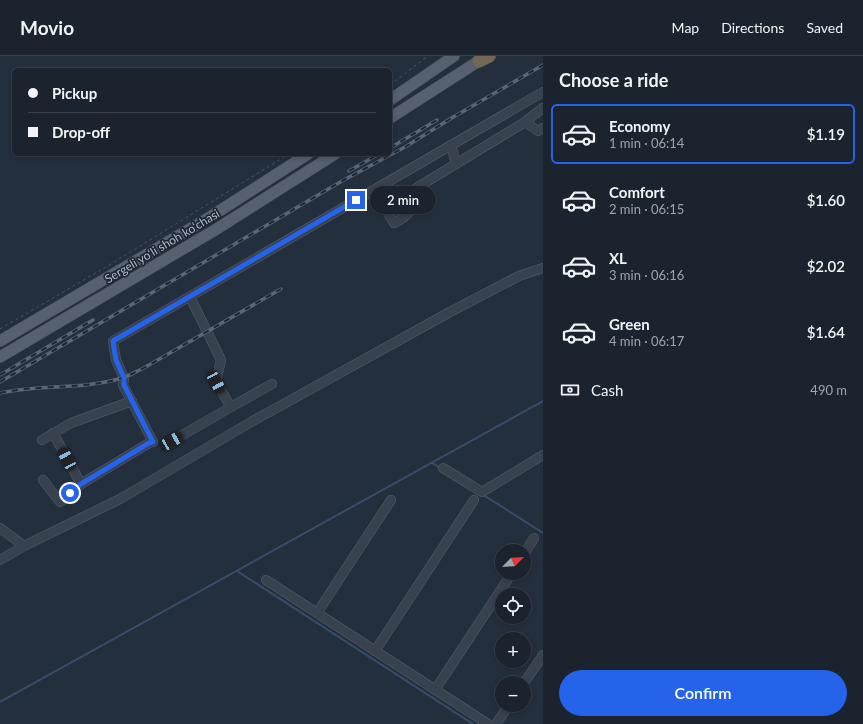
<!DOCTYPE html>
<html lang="en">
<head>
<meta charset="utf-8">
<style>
	body { margin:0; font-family:Lato,sans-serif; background:#282f3a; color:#f1f3f6; height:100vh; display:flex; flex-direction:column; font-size:15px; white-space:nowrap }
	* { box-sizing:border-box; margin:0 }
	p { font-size:13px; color:#a0a4aa }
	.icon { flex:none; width:22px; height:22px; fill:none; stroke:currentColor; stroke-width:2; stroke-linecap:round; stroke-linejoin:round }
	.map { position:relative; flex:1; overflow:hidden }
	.sheet { display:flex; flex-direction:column; background:#1b232e; width:320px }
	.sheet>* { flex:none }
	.guide { position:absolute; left:12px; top:12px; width:380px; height:88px; border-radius:6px; box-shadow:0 2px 6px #0003,0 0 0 1px #39404a; display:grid; align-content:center; height:88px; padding:0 16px; background:#1b232e }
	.needle { width:26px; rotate:66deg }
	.controls { position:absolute; left:495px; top:488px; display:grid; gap:8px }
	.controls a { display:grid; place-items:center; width:36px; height:36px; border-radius:50%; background:#1b232e; box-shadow:0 2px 6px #0003,0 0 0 1px #39404a; font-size:20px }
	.end { position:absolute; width:18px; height:18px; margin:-9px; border:5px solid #2563eb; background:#fff; box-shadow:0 0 0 2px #fff }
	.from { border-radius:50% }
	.bubble { position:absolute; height:28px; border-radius:14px; background:#1b232e; box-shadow:0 2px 6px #0003,0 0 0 1px #39404a; font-size:13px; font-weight:600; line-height:28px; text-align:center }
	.car { position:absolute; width:12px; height:24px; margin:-12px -6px; border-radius:5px; box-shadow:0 0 3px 1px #0007; background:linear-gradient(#222 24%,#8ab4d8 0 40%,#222 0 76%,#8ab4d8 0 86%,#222 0) }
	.guide b { display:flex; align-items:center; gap:14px; height:38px; font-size:15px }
	.guide b+b { border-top:1px solid #39404a }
	.guide i { width:10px; height:10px; background:#f1f3f6 }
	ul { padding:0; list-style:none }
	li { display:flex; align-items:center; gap:12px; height:60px; margin:0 8px 6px; padding:0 8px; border:2px solid transparent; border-radius:6px }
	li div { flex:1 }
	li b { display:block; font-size:15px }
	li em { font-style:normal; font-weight:600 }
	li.on { border-color:#2563eb }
	li>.icon { width:36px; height:36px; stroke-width:1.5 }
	h2 { padding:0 16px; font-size:18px; line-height:48px }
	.pay { display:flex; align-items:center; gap:10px; height:44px; padding:0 16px; font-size:15px }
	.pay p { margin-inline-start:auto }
	.primary-button { display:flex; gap:8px; margin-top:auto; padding:8px 16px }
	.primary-button a { flex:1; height:46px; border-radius:24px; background:#2563eb; color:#fff; font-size:16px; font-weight:600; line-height:46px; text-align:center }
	header { display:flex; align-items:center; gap:24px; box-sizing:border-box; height:56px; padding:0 20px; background:#1b232e; border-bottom:1px solid #39404a }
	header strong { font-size:19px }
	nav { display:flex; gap:22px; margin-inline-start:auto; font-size:14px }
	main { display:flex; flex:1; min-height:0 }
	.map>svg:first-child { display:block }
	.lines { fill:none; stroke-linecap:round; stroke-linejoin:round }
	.stream { stroke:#394c67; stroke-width:2 }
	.minor-casing { stroke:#565f6c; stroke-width:10 }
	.major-casing { stroke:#414a57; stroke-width:12 }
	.highway-casing { stroke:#434c59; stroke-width:14 }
	.path { stroke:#44595c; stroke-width:1; stroke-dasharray:3 3; stroke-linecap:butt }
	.minor { stroke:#38414e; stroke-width:9 }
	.major { stroke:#56606e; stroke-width:11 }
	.highway { stroke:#746855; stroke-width:13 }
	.rail-casing { stroke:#5a6575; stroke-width:3.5 }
	.rail { stroke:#1d2633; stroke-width:2; stroke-dasharray:6; stroke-linecap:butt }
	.route { stroke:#2563eb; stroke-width:5 }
	.labels { text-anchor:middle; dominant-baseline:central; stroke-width:3.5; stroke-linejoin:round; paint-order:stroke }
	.street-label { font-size:12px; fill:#b4bcc9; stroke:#1d2633 }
</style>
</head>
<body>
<header>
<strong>Movio</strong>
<nav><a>Map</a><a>Directions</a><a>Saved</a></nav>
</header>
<main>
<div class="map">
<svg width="543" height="668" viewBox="0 0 543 668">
	<rect width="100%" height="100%" fill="#242f3e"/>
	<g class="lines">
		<!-- stream -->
		<g class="stream">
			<polyline points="432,407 441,412"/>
			<polyline points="482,438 543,477"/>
			<polyline points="237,515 473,668"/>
			<polyline points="0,646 543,345"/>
		</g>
		<!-- minor casing -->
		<g class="minor-casing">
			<g id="minor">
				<polyline points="525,66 538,75 543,72"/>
				<polyline points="451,89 456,108"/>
				<path d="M 389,159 L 394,167 C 413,158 412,153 413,134 L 525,66 L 543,52"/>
				<polyline points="231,351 272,328"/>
				<polyline points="53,377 81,428"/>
				<polyline points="42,384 71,367 132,345"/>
				<polyline points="172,385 231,351 216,326 221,304 190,241"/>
				<polyline points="443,412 482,436 543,399"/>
				<polyline points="43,424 60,446 81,428 149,387 153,386 123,329 124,322 116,304 113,285 543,36"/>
				<polyline points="0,472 24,490"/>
				<polyline points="524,498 534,482"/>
				<polyline points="0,504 24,490 120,443 251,366 450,256 519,220 543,212"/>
				<polyline points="266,524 488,668"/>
				<polyline points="317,557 391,444"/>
				<polyline points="375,595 474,444"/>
				<polyline points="524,627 543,599"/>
				<polyline points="435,634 512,517"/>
				<polyline points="496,668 509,649"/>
			</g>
		</g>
		<!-- major casing -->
		<g class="major-casing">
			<g id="major">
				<polyline points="390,44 454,0"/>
				<polyline points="390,62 485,1"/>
				<polyline points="0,285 210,161 308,98"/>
				<polyline points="0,301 215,174 335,98"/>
			</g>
		</g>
		<!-- highway casing -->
		<g class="highway-casing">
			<polyline id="highway" points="479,5 489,0"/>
		</g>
		<!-- path -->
		<g class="path">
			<polyline points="390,29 428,0"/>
			<polyline points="0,273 111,208 289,98"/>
		</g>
		<!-- minor -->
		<use href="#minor" class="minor"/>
		<!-- major -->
		<use href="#major" class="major"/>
		<!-- highway -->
		<use href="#highway" class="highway"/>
		<!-- rail casing -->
		<g class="rail-casing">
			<g id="rail">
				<polyline points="390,92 437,64"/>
				<polyline points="349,115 379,98"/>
				<polyline points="0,319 93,264"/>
				<polyline points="0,326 342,125 405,91 450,63 543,9"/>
				<path d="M 0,337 C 40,328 83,334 122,322 C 129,320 135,316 142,313 L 281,233"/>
			</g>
		</g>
		<!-- rail -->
		<use href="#rail" class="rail"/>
	</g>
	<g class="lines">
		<!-- route -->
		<polyline class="route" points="70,437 81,428 149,387 153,386 124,329 124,322 116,304 113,285 356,144"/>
	</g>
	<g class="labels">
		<!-- street labels -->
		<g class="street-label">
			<text transform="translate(162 190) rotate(-31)">Sergeli yo‘li shoh ko‘chasi</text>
		</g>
	</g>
</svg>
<div class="controls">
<a><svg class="needle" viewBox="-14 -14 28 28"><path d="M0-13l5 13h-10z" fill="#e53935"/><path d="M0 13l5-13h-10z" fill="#a0a4aa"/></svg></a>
<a><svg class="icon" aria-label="locate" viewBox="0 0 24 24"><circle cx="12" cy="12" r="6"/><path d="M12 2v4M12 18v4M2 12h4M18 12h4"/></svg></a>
<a>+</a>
<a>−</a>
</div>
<i class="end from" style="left:70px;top:437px"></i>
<i class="end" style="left:356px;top:144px"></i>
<div class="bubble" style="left:370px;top:130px;width:66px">2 min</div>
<i class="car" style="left:216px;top:326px;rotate:151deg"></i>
<i class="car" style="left:172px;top:385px;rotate:60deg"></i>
<i class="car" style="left:67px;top:403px;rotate:332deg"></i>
<div class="guide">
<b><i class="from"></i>Pickup</b>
<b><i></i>Drop-off</b>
</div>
</div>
<section class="sheet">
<h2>Choose a ride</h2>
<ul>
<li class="on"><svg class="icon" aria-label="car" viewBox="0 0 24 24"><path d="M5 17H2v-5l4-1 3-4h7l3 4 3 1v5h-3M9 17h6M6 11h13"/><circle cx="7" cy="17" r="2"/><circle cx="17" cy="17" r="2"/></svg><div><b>Economy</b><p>1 min · 06:14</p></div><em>$1.19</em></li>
<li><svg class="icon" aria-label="car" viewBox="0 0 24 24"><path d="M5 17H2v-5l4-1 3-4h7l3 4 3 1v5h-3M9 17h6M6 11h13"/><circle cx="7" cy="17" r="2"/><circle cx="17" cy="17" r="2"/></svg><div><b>Comfort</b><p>2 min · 06:15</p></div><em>$1.60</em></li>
<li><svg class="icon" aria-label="car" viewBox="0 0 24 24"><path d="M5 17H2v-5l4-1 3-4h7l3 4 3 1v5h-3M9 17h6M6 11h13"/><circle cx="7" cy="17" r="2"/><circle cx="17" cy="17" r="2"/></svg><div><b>XL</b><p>3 min · 06:16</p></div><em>$2.02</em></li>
<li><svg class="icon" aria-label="car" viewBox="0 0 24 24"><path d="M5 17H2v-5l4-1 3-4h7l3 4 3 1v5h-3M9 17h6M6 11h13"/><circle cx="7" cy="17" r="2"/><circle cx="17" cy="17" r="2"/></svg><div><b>Green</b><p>4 min · 06:17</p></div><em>$1.64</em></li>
</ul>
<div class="pay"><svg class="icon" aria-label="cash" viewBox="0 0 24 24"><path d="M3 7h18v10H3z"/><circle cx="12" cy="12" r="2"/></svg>Cash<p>490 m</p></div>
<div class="primary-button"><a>Confirm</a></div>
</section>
</main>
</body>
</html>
